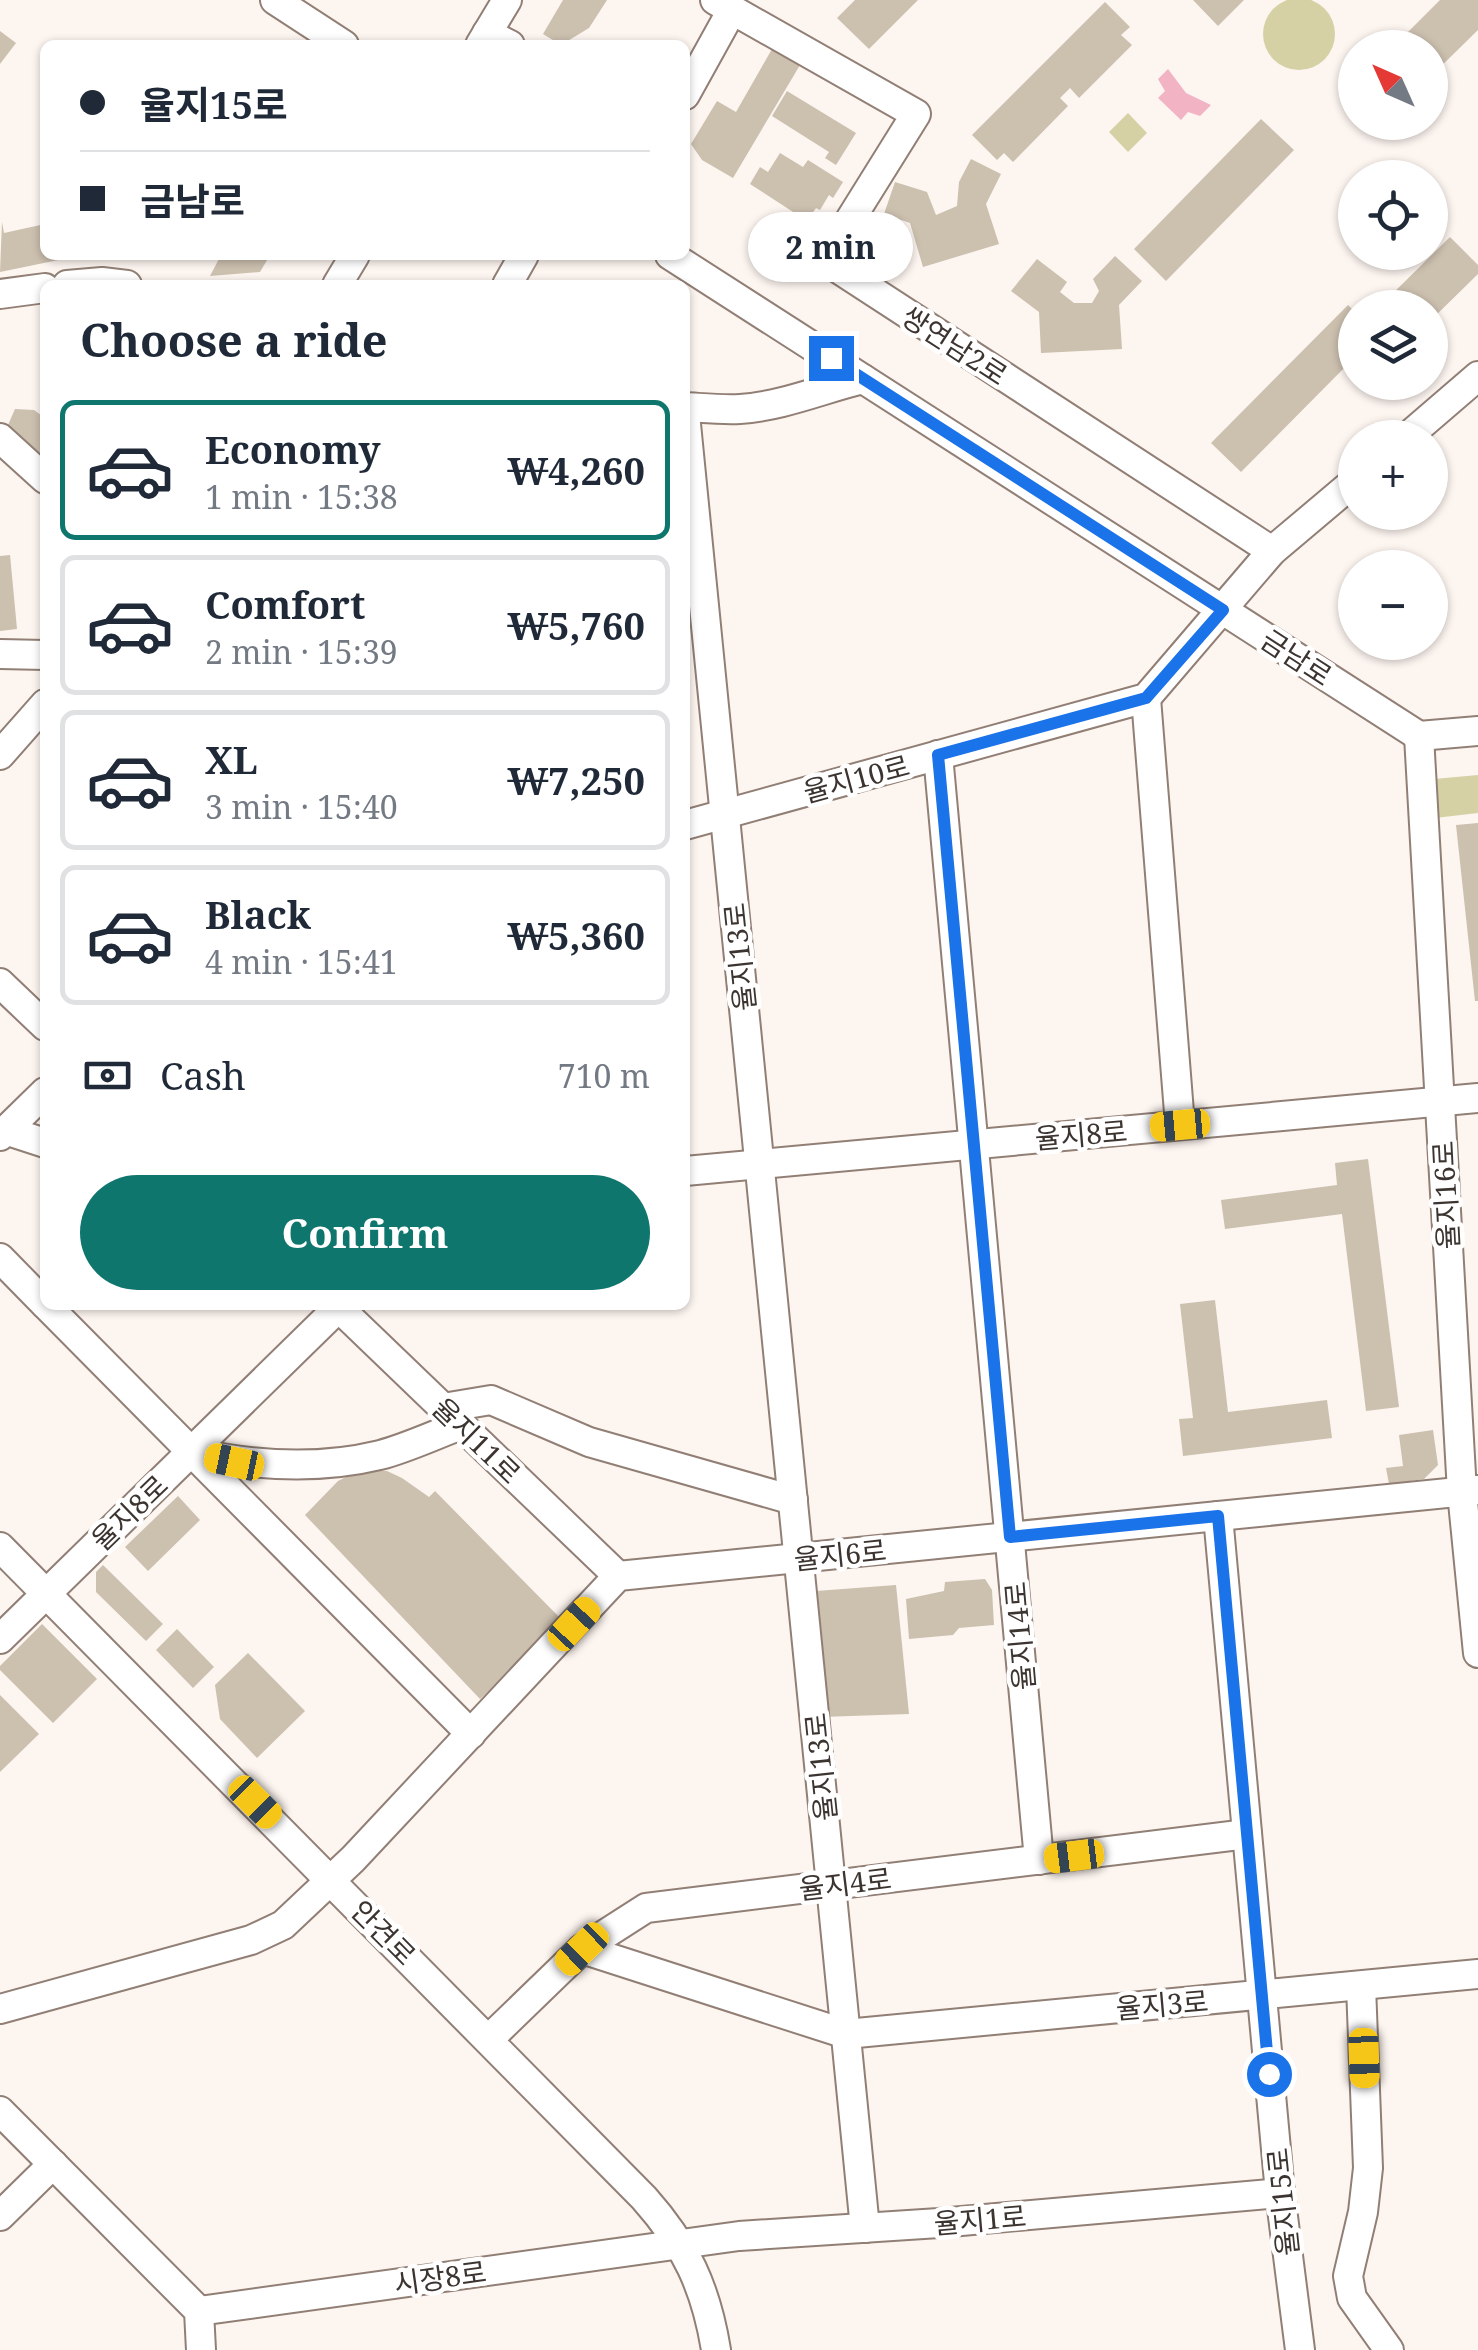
<!DOCTYPE html>
<html lang="en">
<head>
<meta charset="utf-8">
<style>
	body { margin:0; font-family:"Noto Serif","Noto Sans KR",serif; background:#f6f6f7; color:#1f2937; height:100vh; display:flex; flex-direction:column; font-size:38px; white-space:nowrap }
	* { box-sizing:border-box; margin:0 }
	p { font-size:32px; color:#747a83 }
	.icon { flex:none; width:55px; height:55px; fill:none; stroke:currentColor; stroke-width:2; stroke-linecap:round; stroke-linejoin:round }
	.map { position:relative; flex:1; overflow:hidden }
	.details { position:absolute; left:40px; top:280px; width:650px; height:1030px; display:flex; flex-direction:column; background:#fff; border-radius:15px; box-shadow:0 2px 8px #0004 }
	.details>* { flex:none }
	.banner { position:absolute; left:40px; top:40px; width:650px; height:220px; border-radius:15px; box-shadow:0 2px 8px #0004; display:grid; align-content:center; height:220px; padding:0 40px; background:#fff }
	.needle { width:65px; rotate:315deg }
	.buttons { position:absolute; left:1338px; top:30px; display:grid; gap:20px }
	.buttons a { display:grid; place-items:center; width:110px; height:110px; border-radius:50%; background:#fff; box-shadow:0 2px 8px #0004; font-size:50px }
	.end { position:absolute; width:45px; height:45px; margin:-22px; border:12px solid #1a73e8; background:#fff; box-shadow:0 0 0 5px #fff }
	.from { border-radius:50% }
	.bubble { position:absolute; height:70px; border-radius:35px; background:#fff; box-shadow:0 2px 8px #0004; font-size:32px; font-weight:700; line-height:70px; text-align:center }
	.car { position:absolute; width:30px; height:60px; margin:-30px -15px; border-radius:12px; box-shadow:0 0 8px 2px #0007; background:linear-gradient(#f5c518 24%,#345 0 40%,#f5c518 0 76%,#345 0 86%,#f5c518 0) }
	.banner b { display:flex; align-items:center; gap:35px; height:95px; font-size:38px }
	.banner b+b { border-top:2px solid #e0e1e3 }
	.banner i { width:25px; height:25px; background:#1f2937 }
	ul { padding:0; list-style:none }
	li { display:flex; align-items:center; gap:30px; height:140px; margin:0 20px 15px; padding:0 20px; border:5px solid #e0e1e3; border-radius:15px }
	li div { flex:1 }
	li b { display:block; font-size:38px }
	li em { font-style:normal; font-weight:700 }
	li.current { border-color:#0f766e }
	li>.icon { width:90px; height:90px; stroke-width:1.5 }
	h2 { padding:0 40px; font-size:45px; line-height:120px }
	.pay { display:flex; align-items:center; gap:25px; height:110px; padding:0 40px; font-size:38px }
	.pay p { margin-inline-start:auto }
	.cta { display:flex; gap:20px; margin-top:auto; padding:20px 40px }
	.cta a { flex:1; height:115px; border-radius:60px; background:#0f766e; color:#fff; font-size:40px; font-weight:700; line-height:115px; text-align:center }
	.map>svg:first-child { display:block }
	.green { fill:#d6d1a5 }
	.water { fill:#f2b3c5 }
	.building { fill:#ccc0af }
	.lines { fill:none; stroke-linecap:round; stroke-linejoin:round }
	.minor-casing { stroke:#917f75; stroke-width:32 }
	.minor { stroke:#fff; stroke-width:28 }
	.route { stroke:#1a73e8; stroke-width:12 }
	.labels { text-anchor:middle; dominant-baseline:central; stroke-width:9; stroke-linejoin:round; paint-order:stroke }
	.street-label { font-size:28px; fill:#3c3430; stroke:#fff }
</style>
</head>
<body>
<div class="map">
<svg width="1478" height="2350" viewBox="0 0 1478 2350">
	<rect width="100%" height="100%" fill="#fdf5f0"/>
	<!-- green -->
	<g class="green">
		<circle cx="1299" cy="34" r="36"/>
		<polygon points="1128,113 1147,133 1128,152 1109,132"/>
		<polygon points="1478,775 1478,813 1435,818 1434,779"/>
	</g>
	<!-- water -->
	<polygon class="water" points="1168,69 1186,93 1211,105 1200,116 1188,112 1181,120 1158,98 1165,91 1158,79"/>
	<!-- building -->
	<g class="building">
		<polygon points="563,0 607,0 589,28 561,45 543,34"/>
		<polygon points="855,0 918,0 869,49 837,18"/>
		<polygon points="1193,0 1244,0 1218,26"/>
		<polygon points="1440,0 1478,0 1478,30 1430,77 1430,48 1392,48"/>
		<polygon points="1105,2 1130,27 1121,35 1132,45 1079,98 1070,88 1060,98 1068,106 1013,162 1004,153 997,160 972,135"/>
		<polygon points="0,31 16,43 0,64"/>
		<polygon points="772,49 800,65 733,178 702,160 691,144 717,101 736,112"/>
		<polygon points="787,91 856,133 836,165 825,158 829,152 772,116"/>
		<polygon points="1261,119 1294,150 1166,281 1134,249"/>
		<polygon points="780,153 803,167 808,160 843,182 833,198 829,195 820,210 816,208 807,221 750,184 760,167 768,172"/>
		<polygon points="971,159 1001,174 986,204 999,244 923,267 910,223 884,214 895,182 927,192 936,215 957,206 959,182"/>
		<polygon points="2,222 4,233 45,224 45,255 73,257 0,272"/>
		<polygon points="1450,237 1478,265 1478,274 1430,321 1430,308 1378,308"/>
		<polygon points="221,255 270,255 260,272 210,276"/>
		<polygon points="1115,256 1142,281 1119,305 1122,349 1041,353 1039,312 1011,291 1037,259 1067,282 1060,292 1074,303 1092,303 1099,291 1093,279"/>
		<polygon points="1348,305 1355,312 1355,357 1241,472 1211,443"/>
		<polygon points="15,409 34,410 45,418 45,458 38,465 5,432"/>
		<polygon points="10,555 17,629 0,631 0,556"/>
		<polygon points="1478,823 1478,1001 1475,1001 1456,825"/>
		<polygon points="1368,1159 1399,1407 1366,1411 1342,1214 1225,1229 1221,1200 1337,1185 1335,1163"/>
		<polygon points="1215,1300 1228,1412 1327,1400 1332,1438 1183,1456 1179,1419 1193,1418 1180,1304"/>
		<polygon points="1433,1430 1438,1465 1424,1479 1389,1484 1386,1468 1403,1466 1399,1435"/>
		<polygon points="373,1470 387,1471 402,1478 429,1497 435,1491 564,1622 480,1699 305,1515 338,1481 354,1473"/>
		<polygon points="178,1496 200,1520 148,1571 125,1547"/>
		<polygon points="103,1565 163,1624 146,1641 96,1592 96,1572"/>
		<polygon points="985,1579 992,1590 994,1625 959,1628 953,1635 909,1639 906,1599 944,1591 945,1582"/>
		<polygon points="896,1585 909,1714 821,1717 809,1602 816,1591"/>
		<polygon points="42,1624 97,1679 53,1723 0,1670 0,1666"/>
		<polygon points="177,1629 214,1667 193,1688 156,1650"/>
		<polygon points="248,1653 305,1711 257,1758 220,1719 215,1685"/>
		<polygon points="0,1695 39,1734 0,1772"/>
	</g>
	<g class="lines">
		<!-- minor casing -->
		<g class="minor-casing">
			<g id="minor">
				<polyline points="275,0 344,45"/>
				<polyline points="715,0 916,114 825,260 1272,551"/>
				<polyline points="487,33 510,45"/>
				<polyline points="480,45 507,0"/>
				<polyline points="685,95 732,10"/>
				<polyline points="670,255 1419,736 1478,731"/>
				<polyline points="67,285 102,282 127,285"/>
				<polyline points="337,285 355,255"/>
				<polyline points="507,285 524,255"/>
				<polyline points="0,294 45,288"/>
				<path d="M 685,407 C 703,408 722,410 740,409 C 783,406 822,389 863,379"/>
				<polyline points="685,414 865,2228"/>
				<polyline points="0,438 45,479"/>
				<polyline points="1406,438 1478,376"/>
				<polyline points="0,654 45,655"/>
				<polyline points="1146,698 1180,1125"/>
				<polyline points="1419,736 1462,1492 1478,1653"/>
				<polyline points="0,755 45,704"/>
				<polyline points="938,755 1039,1860"/>
				<polyline points="685,825 1146,698 1272,551 1355,481"/>
				<polyline points="0,983 45,1026"/>
				<polyline points="5,1130 45,1143"/>
				<polyline points="0,1136 45,1092"/>
				<polyline points="685,1171 1478,1098"/>
				<polyline points="0,1258 45,1304"/>
				<polyline points="46,1305 471,1734"/>
				<polyline points="336,1305 618,1576"/>
				<polyline points="443,1408 491,1400 589,1442 793,1500"/>
				<path d="M 192,1452 C 253,1466 318,1470 380,1455 C 407,1448 434,1435 461,1425"/>
				<polyline points="1218,1516 1280,2193 1300,2350"/>
				<path d="M 0,1547 L 644,2198 C 686,2245 706,2288 716,2350"/>
				<polyline points="0,1639 341,1305"/>
				<polyline points="582,1949 846,2034 1478,1974"/>
				<polyline points="1361,1986 1368,2168 1363,2212 1348,2276 1352,2298 1389,2350"/>
				<polyline points="0,2009 251,1940 283,1925 353,1859 618,1576 1478,1490"/>
				<polyline points="489,2039 582,1949 646,1908 1247,1834"/>
				<polyline points="0,2111 199,2311 201,2350"/>
				<polyline points="0,2216 53,2164"/>
				<polyline points="199,2311 739,2236 939,2223 1280,2193"/>
			</g>
		</g>
		<!-- minor -->
		<use href="#minor" class="minor"/>
	</g>
	<g class="lines">
		<!-- route -->
		<polyline class="route" points="831,358 1223,610 1146,698 938,755 1010,1537 1218,1516 1269,2074"/>
	</g>
	<g class="labels">
		<!-- street labels -->
		<g class="street-label">
			<text transform="translate(955 345) rotate(33)">쌍연남2로</text>
			<text transform="translate(1297 657) rotate(33)">금남로</text>
			<text transform="translate(856 778) rotate(-15)">율지10로</text>
			<text transform="translate(739 957) rotate(-96)">율지13로</text>
			<text transform="translate(1081 1134) rotate(-5)">율지8로</text>
			<text transform="translate(1445 1195) rotate(-93)">율지16로</text>
			<text transform="translate(477 1440) rotate(44)">율지11로</text>
			<text transform="translate(129 1512) rotate(-44)">율지8로</text>
			<text transform="translate(840 1554) rotate(-6)">율지6로</text>
			<text transform="translate(1019 1636) rotate(-95)">율지14로</text>
			<text transform="translate(820 1767) rotate(-96)">율지13로</text>
			<text transform="translate(845 1883) rotate(-7)">율지4로</text>
			<text transform="translate(384 1932) rotate(45)">안견로</text>
			<text transform="translate(1162 2004) rotate(-5)">율지3로</text>
			<text transform="translate(1282 2202) rotate(-96)">율지15로</text>
			<text transform="translate(980 2219) rotate(-5)">율지1로</text>
			<text transform="translate(440 2277) rotate(-8)">시장8로</text>
		</g>
	</g>
</svg>
<div class="buttons">
<a><svg class="needle" viewBox="-14 -14 28 28"><path d="M0-13l5 13h-10z" fill="#e53935"/><path d="M0 13l5-13h-10z" fill="#747a83"/></svg></a>
<a><svg class="icon" aria-label="locate" viewBox="0 0 24 24"><circle cx="12" cy="12" r="6"/><path d="M12 2v4M12 18v4M2 12h4M18 12h4"/></svg></a>
<a><svg class="icon" aria-label="layers" viewBox="0 0 24 24"><path d="M12 4l9 5-9 5-9-5zM3 14l9 5 9-5"/></svg></a>
<a>+</a>
<a>−</a>
</div>
<i class="end from" style="left:1269px;top:2074px"></i>
<i class="end" style="left:831px;top:358px"></i>
<div class="bubble" style="left:748px;top:212px;width:165px">2 min</div>
<i class="car" style="left:1180px;top:1125px;rotate:265deg"></i>
<i class="car" style="left:234px;top:1462px;rotate:282deg"></i>
<i class="car" style="left:574px;top:1624px;rotate:43deg"></i>
<i class="car" style="left:255px;top:1802px;rotate:135deg"></i>
<i class="car" style="left:1074px;top:1856px;rotate:263deg"></i>
<i class="car" style="left:582px;top:1949px;rotate:226deg"></i>
<i class="car" style="left:1364px;top:2058px;rotate:178deg"></i>
<div class="banner">
<b><i class="from"></i>율지15로</b>
<b><i></i>금남로</b>
</div>
<section class="details">
<h2>Choose a ride</h2>
<ul>
<li class="current"><svg class="icon" aria-label="car" viewBox="0 0 24 24"><path d="M5 17H2v-5l4-1 3-4h7l3 4 3 1v5h-3M9 17h6M6 11h13"/><circle cx="7" cy="17" r="2"/><circle cx="17" cy="17" r="2"/></svg><div><b>Economy</b><p>1 min · 15:38</p></div><em>₩4,260</em></li>
<li><svg class="icon" aria-label="car" viewBox="0 0 24 24"><path d="M5 17H2v-5l4-1 3-4h7l3 4 3 1v5h-3M9 17h6M6 11h13"/><circle cx="7" cy="17" r="2"/><circle cx="17" cy="17" r="2"/></svg><div><b>Comfort</b><p>2 min · 15:39</p></div><em>₩5,760</em></li>
<li><svg class="icon" aria-label="car" viewBox="0 0 24 24"><path d="M5 17H2v-5l4-1 3-4h7l3 4 3 1v5h-3M9 17h6M6 11h13"/><circle cx="7" cy="17" r="2"/><circle cx="17" cy="17" r="2"/></svg><div><b>XL</b><p>3 min · 15:40</p></div><em>₩7,250</em></li>
<li><svg class="icon" aria-label="car" viewBox="0 0 24 24"><path d="M5 17H2v-5l4-1 3-4h7l3 4 3 1v5h-3M9 17h6M6 11h13"/><circle cx="7" cy="17" r="2"/><circle cx="17" cy="17" r="2"/></svg><div><b>Black</b><p>4 min · 15:41</p></div><em>₩5,360</em></li>
</ul>
<div class="pay"><svg class="icon" aria-label="cash" viewBox="0 0 24 24"><path d="M3 7h18v10H3z"/><circle cx="12" cy="12" r="2"/></svg>Cash<p>710 m</p></div>
<div class="cta"><a>Confirm</a></div>
</section>
</div>
</body>
</html>
